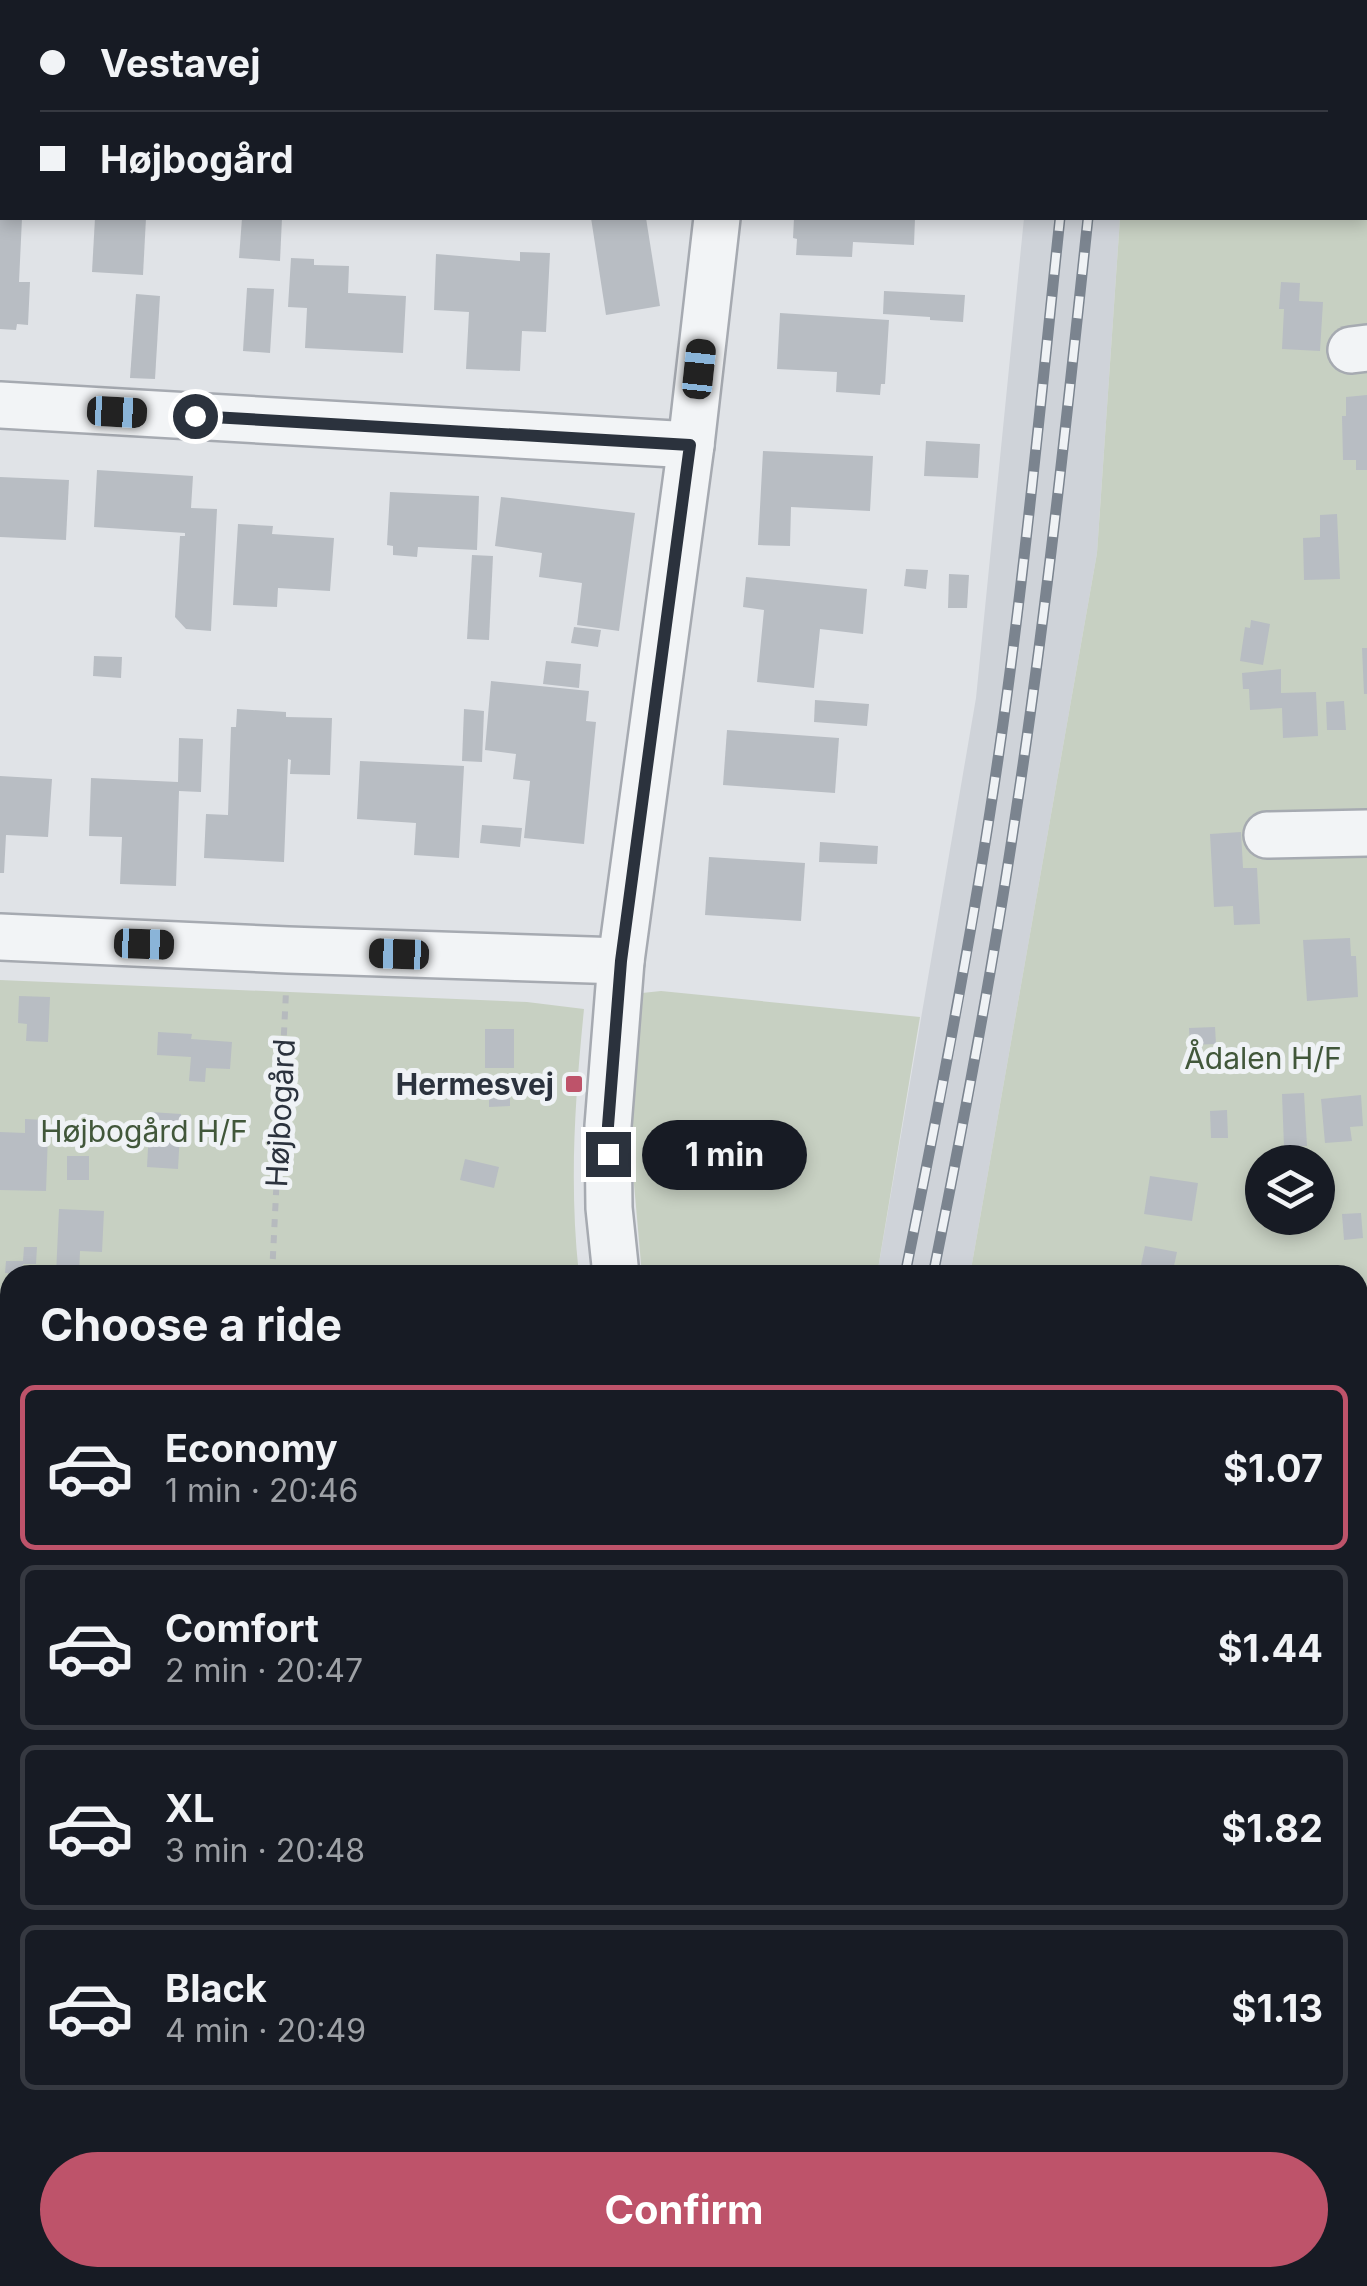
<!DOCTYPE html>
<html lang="en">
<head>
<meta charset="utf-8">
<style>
	body { margin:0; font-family:Inter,sans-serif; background:#20242c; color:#f1f3f6; height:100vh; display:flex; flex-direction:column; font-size:38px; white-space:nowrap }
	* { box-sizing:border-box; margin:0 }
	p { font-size:32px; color:#9ea1a6 }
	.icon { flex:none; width:55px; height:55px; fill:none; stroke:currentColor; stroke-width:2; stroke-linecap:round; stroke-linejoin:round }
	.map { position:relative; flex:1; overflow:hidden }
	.details { position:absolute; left:0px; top:1265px; width:1368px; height:1022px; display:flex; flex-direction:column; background:#171b24; border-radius:30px 30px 0 0; box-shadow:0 5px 15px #0003 }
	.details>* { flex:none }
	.guide { position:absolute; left:0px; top:0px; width:1368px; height:220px; box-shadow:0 5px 15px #0003; display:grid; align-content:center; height:220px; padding:0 40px; background:#171b24 }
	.buttons { position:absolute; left:1245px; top:1145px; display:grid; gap:20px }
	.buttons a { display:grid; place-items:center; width:90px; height:90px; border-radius:50%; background:#171b24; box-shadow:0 5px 15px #0003; font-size:50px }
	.end { position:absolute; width:45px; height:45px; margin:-22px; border:12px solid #2b323d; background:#fff; box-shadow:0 0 0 5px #fff }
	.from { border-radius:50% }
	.bubble { position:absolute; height:70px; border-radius:35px; background:#171b24; box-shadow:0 5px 15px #0003; font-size:32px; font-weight:700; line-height:70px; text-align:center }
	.car { position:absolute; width:30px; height:60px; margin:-30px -15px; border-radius:12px; box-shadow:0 0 8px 2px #0007; background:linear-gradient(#222 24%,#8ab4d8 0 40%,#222 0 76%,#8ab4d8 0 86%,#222 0) }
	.guide b { display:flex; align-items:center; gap:35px; height:95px; font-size:38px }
	.guide b+b { border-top:2px solid #363941 }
	.guide i { width:25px; height:25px; background:#f1f3f6 }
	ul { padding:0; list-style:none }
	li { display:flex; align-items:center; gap:30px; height:165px; margin:0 20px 15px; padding:0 20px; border:5px solid #363941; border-radius:15px }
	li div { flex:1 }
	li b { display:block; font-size:38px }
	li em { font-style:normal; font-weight:700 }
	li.active { border-color:#be536a }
	li>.icon { width:90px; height:90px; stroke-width:1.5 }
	h2 { padding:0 40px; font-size:45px; line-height:120px }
	.primary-button { display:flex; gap:20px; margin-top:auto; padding:20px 40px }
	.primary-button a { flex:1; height:115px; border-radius:60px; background:#be536a; color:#fff; font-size:40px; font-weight:700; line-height:115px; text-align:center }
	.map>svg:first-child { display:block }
	.built { fill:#cfd3d9 }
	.green { fill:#c7d0c2; fill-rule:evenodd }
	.building { fill:#b8bdc3 }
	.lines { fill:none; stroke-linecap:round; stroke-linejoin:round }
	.street-casing { stroke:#a6aab1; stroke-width:50 }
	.path { stroke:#b6babe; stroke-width:6; stroke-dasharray:8 8; stroke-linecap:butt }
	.street { stroke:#f2f4f6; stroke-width:45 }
	.rail-casing { stroke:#7b848f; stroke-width:11 }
	.rail { stroke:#eff2f5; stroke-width:8; stroke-dasharray:22; stroke-linecap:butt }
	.route { stroke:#2b323d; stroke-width:12 }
	.poi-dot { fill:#be536a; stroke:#eff2f5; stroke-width:4 }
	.labels { text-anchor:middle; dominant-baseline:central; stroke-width:10; stroke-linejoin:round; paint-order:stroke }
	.park-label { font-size:30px; fill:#41573a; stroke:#eff2f5 }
	.poi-label { font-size:30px; font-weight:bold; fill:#2b323d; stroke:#eff2f5; text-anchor:end }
	.street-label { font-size:30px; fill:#2b323d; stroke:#eff2f5 }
</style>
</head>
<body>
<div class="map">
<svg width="1367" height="2286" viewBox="0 0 1367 2286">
	<rect width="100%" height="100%" fill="#e0e3e7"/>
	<!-- built -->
	<g class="built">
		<polygon points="1024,218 1120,218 1097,553 970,1275 877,1275 976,698"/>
		<polygon points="583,2278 727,2278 724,2286 580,2286"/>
	</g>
	<!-- green -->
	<g class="green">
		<path d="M 1135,0 L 1367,0 L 1367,2240 L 1358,2238 L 1358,1275 L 970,1275 L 1097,553 L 1120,218 L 1365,218 L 1365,2 L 1135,2 ZM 1262,1162 L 1318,1162 L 1318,1218 L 1262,1218 Z"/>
		<path d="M 0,980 L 527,1002 L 584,1009 C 575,1099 569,1185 579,1275 L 10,1275 L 10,2018 L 0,2016 Z"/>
		<polygon points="661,991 920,1017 877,1275 642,1275 629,1127 642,993"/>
		<polygon points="0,2090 10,2091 10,2278 516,2278 513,2286 0,2286"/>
	</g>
	<!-- building -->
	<g class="building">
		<polygon points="0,218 22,218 19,282 30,282 28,325 17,324 16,330 0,329"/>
		<polygon points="95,218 146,218 143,275 92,272"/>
		<polygon points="242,218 282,218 280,261 239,258"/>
		<polygon points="591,218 646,218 660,306 606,315"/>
		<polygon points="794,218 915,218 914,245 853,242 852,257 796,255 797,239 793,238"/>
		<polygon points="520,252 550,253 546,332 522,331 520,371 466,369 469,312 434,310 436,254 520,261"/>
		<polygon points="291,258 314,259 314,265 349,266 348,293 406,296 403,353 305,348 307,308 288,307"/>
		<polygon points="1281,282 1300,283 1299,301 1323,302 1320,351 1282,349 1284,309 1279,309"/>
		<polygon points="247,288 274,289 270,353 243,351"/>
		<polygon points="884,291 965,295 963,322 930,320 930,317 883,314"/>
		<polygon points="136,294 160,296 155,379 130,378"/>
		<polygon points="780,313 889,320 885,384 881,384 880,395 836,392 837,372 777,369"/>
		<polygon points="1367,395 1367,470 1356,470 1356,460 1343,460 1342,416 1346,416 1346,397"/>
		<polygon points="926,441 980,444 978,478 924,476"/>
		<polygon points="763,451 873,456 870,511 791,507 790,546 758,545"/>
		<polygon points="97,470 193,476 191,508 217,509 211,631 186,629 175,617 180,536 185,536 185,533 94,527"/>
		<polygon points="0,477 69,480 66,540 0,537"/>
		<polygon points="390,492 479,496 477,550 418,547 417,557 393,555 393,546 387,545"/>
		<polygon points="501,497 635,513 619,631 577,625 582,583 539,577 542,553 495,546"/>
		<polygon points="1337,514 1340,579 1304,580 1303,538 1320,537 1320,515"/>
		<polygon points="238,524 273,526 272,534 334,538 330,591 278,588 277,607 233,605"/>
		<polygon points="472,555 493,556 489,640 467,639"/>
		<polygon points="906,569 928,570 926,589 904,586"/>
		<polygon points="949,574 969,575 967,608 948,608"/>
		<polygon points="746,577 867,589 863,634 820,629 814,688 757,682 764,610 743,607"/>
		<polygon points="1251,620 1270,624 1263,665 1240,661 1245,627 1250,628"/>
		<polygon points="574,627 601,630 598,647 571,643"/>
		<polygon points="1362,648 1367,648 1367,694 1364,694"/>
		<polygon points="94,656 122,657 121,678 93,676"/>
		<polygon points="546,661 581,664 579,688 543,684"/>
		<polygon points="1281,669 1281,693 1316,692 1318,736 1283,738 1282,708 1250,710 1249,689 1243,689 1242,673"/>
		<polygon points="491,681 589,691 586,721 596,722 584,844 524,838 530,781 513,779 516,754 485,750"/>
		<polygon points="815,700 869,704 867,726 814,722"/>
		<polygon points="1344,701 1346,730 1327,730 1326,702"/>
		<polygon points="237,709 286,712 286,717 332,718 330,775 290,774 291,760 288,759 284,862 204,858 206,814 228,815 231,727 236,727"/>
		<polygon points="464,709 484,711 482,762 462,761"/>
		<polygon points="727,730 839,738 835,793 723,785"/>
		<polygon points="179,738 203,739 201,792 179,791 176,886 120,884 122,837 89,836 91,778 178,782"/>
		<polygon points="360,761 464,766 459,858 414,855 416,823 357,819"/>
		<polygon points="0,776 52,779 48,837 6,835 4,873 0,873"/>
		<polygon points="482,825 522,828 520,847 480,843"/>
		<polygon points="1241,832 1243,868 1257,868 1260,924 1234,925 1233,906 1214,907 1210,834"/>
		<polygon points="820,842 878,846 877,864 819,862"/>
		<polygon points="709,857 805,863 801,921 705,915"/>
		<polygon points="1350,938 1351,956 1356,956 1358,997 1307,1001 1303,940"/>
		<polygon points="19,996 50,997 48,1042 26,1041 27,1024 18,1023"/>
		<polygon points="1215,1027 1216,1044 1190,1045 1189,1028"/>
		<rect x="485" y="1029" width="29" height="39"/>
		<polygon points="158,1032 192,1034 191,1039 232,1042 230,1069 206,1068 205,1082 189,1081 191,1057 157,1055"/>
		<polygon points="489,1082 510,1082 510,1106 489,1107"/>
		<polygon points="1304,1093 1307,1146 1284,1147 1282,1094"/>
		<polygon points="1361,1095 1363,1126 1350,1127 1352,1141 1325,1143 1321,1099"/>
		<polygon points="1227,1110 1228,1138 1211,1138 1210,1111"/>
		<polygon points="150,1112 181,1114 178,1169 147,1167"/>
		<polygon points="25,1119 45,1120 45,1134 48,1134 46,1191 0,1190 0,1132 25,1133"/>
		<rect x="67" y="1156" width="22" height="24"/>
		<polygon points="465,1159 499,1167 494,1188 460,1180"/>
		<polygon points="1150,1176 1198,1183 1192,1221 1144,1214"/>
		<polygon points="59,1209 104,1211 102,1252 80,1251 79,1275 56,1275"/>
		<polygon points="1361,1213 1363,1238 1344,1240 1342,1214"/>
		<polygon points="1145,1246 1177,1252 1172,1275 1139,1275"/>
		<polygon points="24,1247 37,1247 36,1264 23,1264 23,1274 5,1273 6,1261 23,1261"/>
		<rect x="0" y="1295" width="10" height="27"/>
		<rect x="0" y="1396" width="10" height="42"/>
		<rect x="0" y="1500" width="10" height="30"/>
		<polygon points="0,1610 10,1610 6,1667 0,1666"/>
		<polygon points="1367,1641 1367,1685 1358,1686 1358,1642"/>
		<polygon points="0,1707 8,1707 6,1761 0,1761"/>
		<polygon points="0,1802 4,1802 4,1811 10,1811 10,1858 0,1857"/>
		<polygon points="1367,1860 1367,1914 1358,1915 1358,1861"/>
		<polygon points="0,1865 10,1866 9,1891 0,1890"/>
		<polygon points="10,2278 36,2278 34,2286 8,2284"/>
	</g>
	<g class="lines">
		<!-- street casing -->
		<g class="street-casing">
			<g id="street">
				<polyline points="736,2 736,0"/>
				<polyline points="1351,350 1367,348"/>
				<polyline points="0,405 691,445"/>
				<polyline points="1267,835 1367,833"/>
				<polyline points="0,937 288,950 621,961"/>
				<polyline points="616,1275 609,1208 608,1126 621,961 691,445 717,218"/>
				<polyline points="1358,1318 1367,1317"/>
				<polyline points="1358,1803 1367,1803"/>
				<polyline points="0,2055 10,2056"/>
				<polyline points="0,2193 10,2194"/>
				<polyline points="399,2278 417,2286"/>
				<polyline points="1216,2278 1260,2286"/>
				<polyline points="220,2286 220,2278"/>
				<polyline points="545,2286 547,2278"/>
			</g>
		</g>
		<!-- path -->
		<g class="path">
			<polyline points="272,1275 286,992"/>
			<polyline points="0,1915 10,1916"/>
			<polyline points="1358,2198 1359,2192 1367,2184"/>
		</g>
		<!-- street -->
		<use href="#street" class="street"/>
		<!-- rail casing -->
		<g class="rail-casing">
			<g id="rail">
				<polyline points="1076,2 1076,0"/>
				<polyline points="1105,2 1105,0"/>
				<path d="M 905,1275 C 936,1121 966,967 990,812 C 1021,615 1039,416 1060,218"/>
				<path d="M 933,1275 C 964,1121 993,967 1016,812 C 1046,615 1067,416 1088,218"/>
				<polyline points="639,2286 642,2278"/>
				<polyline points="670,2286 673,2278"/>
			</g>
		</g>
		<!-- rail -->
		<use href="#rail" class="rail"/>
	</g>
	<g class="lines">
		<!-- route -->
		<polyline class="route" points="195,416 690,445 621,961 608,1126 608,1154"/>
	</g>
	<!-- markers -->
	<rect class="poi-dot" x="564" y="1074" width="20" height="20" rx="5"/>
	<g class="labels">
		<!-- park labels -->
		<g class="park-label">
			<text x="1263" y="1058">Ådalen H/F</text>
			<text x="144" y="1131">Højbogård H/F</text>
		</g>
		<!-- poi labels -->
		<g class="poi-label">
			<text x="554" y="1084">Hermesvej</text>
		</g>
		<!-- street labels -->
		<g class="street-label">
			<text transform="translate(280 1113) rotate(-87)">Højbogård</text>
		</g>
	</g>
</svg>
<div class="buttons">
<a><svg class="icon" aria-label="layers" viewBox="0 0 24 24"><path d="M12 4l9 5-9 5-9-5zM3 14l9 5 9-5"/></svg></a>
</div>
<i class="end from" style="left:195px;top:416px"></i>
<i class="end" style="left:608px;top:1154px"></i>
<div class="bubble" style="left:642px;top:1120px;width:165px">1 min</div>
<i class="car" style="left:699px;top:369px;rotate:6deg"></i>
<i class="car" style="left:117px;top:412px;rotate:93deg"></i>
<i class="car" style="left:144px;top:944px;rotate:92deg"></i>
<i class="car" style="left:399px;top:954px;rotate:272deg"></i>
<div class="guide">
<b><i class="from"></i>Vestavej</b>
<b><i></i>Højbogård</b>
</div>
<section class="details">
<h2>Choose a ride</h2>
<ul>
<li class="active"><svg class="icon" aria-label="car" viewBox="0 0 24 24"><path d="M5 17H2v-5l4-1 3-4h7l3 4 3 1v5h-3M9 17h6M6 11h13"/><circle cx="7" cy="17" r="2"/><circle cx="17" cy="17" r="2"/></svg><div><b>Economy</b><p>1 min · 20:46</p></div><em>$1.07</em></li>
<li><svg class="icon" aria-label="car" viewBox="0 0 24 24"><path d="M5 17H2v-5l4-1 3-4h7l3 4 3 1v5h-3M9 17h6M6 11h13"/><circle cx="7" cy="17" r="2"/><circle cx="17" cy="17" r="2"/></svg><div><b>Comfort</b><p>2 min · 20:47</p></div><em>$1.44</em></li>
<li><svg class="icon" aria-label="car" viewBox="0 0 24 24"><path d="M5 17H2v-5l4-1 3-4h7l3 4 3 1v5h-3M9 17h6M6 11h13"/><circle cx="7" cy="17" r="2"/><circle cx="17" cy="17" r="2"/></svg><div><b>XL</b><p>3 min · 20:48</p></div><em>$1.82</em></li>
<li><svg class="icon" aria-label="car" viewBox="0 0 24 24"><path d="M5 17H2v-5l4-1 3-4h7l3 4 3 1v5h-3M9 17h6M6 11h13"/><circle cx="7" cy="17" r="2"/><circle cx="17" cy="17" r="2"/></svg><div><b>Black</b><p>4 min · 20:49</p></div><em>$1.13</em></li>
</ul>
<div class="primary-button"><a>Confirm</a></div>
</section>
</div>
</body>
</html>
